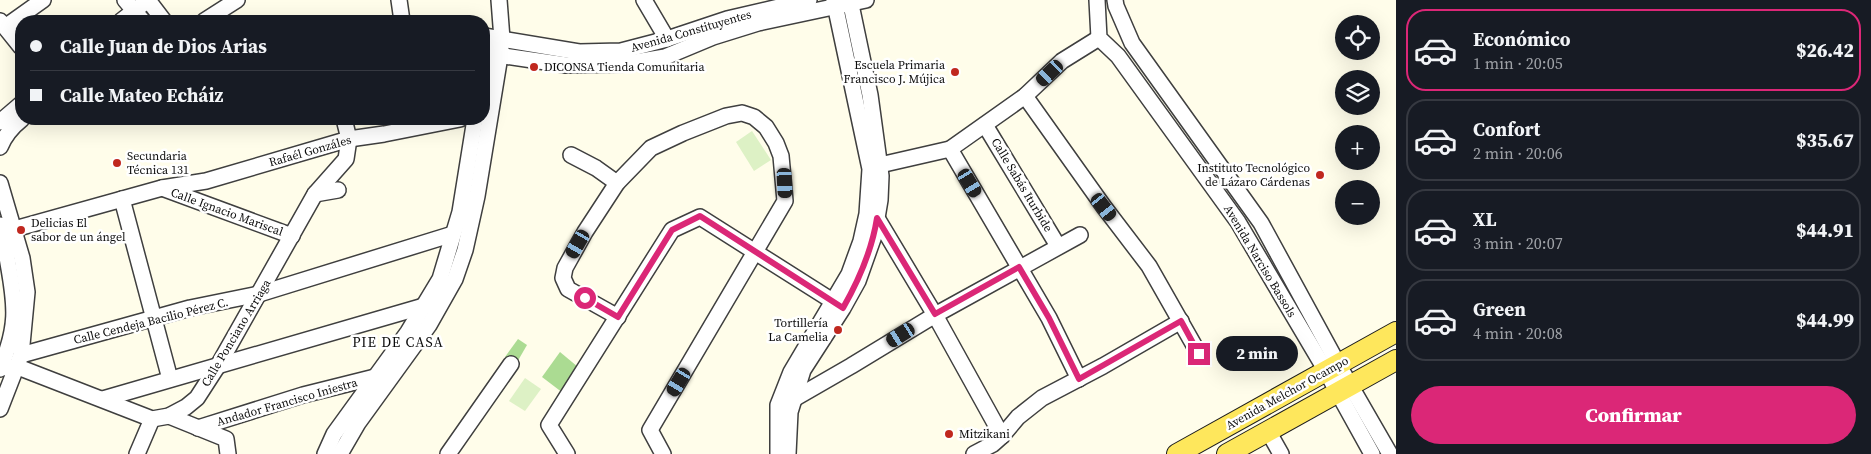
<!DOCTYPE html>
<html lang="es">
<head>
<meta charset="utf-8">
<style>
	body { margin:0; font-family:"Source Serif 4",serif; background:#242831; color:#f1f3f6; height:100vh; display:flex; flex-direction:column; font-size:19px; white-space:nowrap }
	* { box-sizing:border-box; margin:0 }
	p { font-size:16px; color:#9ea1a6 }
	.icon { flex:none; width:28px; height:28px; fill:none; stroke:currentColor; stroke-width:2; stroke-linecap:round; stroke-linejoin:round }
	.map { position:relative; flex:1; overflow:hidden }
	.side { display:flex; flex-direction:column; background:#171b24; width:475px }
	.side>* { flex:none }
	.hud { position:absolute; left:15px; top:15px; width:475px; height:110px; border-radius:20px; box-shadow:0 5px 20px #0002; display:grid; align-content:center; height:110px; padding:0 15px; background:#171b24 }
	.fabs { position:absolute; left:1335px; top:15px; display:grid; gap:10px }
	.fabs a { display:grid; place-items:center; width:45px; height:45px; border-radius:50%; background:#171b24; box-shadow:0 5px 20px #0002; font-size:25px }
	.end { position:absolute; width:22px; height:22px; margin:-11px; border:6px solid #db2777; background:#fff; box-shadow:0 0 0 2px #fff }
	.from { border-radius:50% }
	.bubble { position:absolute; height:35px; border-radius:18px; background:#171b24; box-shadow:0 5px 20px #0002; font-size:16px; font-weight:800; line-height:35px; text-align:center }
	.car { position:absolute; width:15px; height:30px; margin:-15px -8px; border-radius:6px; box-shadow:0 0 4px 1px #0007; background:linear-gradient(#222 24%,#8ab4d8 0 40%,#222 0 76%,#8ab4d8 0 86%,#222 0) }
	.hud b { display:flex; align-items:center; gap:18px; height:48px; font-size:19px }
	.hud b+b { border-top:1px solid #363941 }
	.hud i { width:12px; height:12px; background:#f1f3f6 }
	ul { padding:9px 0 0; list-style:none }
	li { display:flex; align-items:center; gap:15px; height:82px; margin:0 10px 8px; padding:0 5px; border:2px solid #363941; border-radius:20px }
	li div { flex:1 }
	li b { display:block; font-size:19px }
	li em { font-style:normal; font-weight:800 }
	li.current { border-color:#db2777 }
	li>.icon { width:45px; height:45px; stroke-width:1.5 }
	.action { display:flex; gap:10px; margin-top:auto; padding:10px 15px }
	.action a { flex:1; height:58px; border-radius:30px; background:#db2777; color:#fff; font-size:20px; font-weight:800; line-height:58px; text-align:center }
	main { display:flex; flex:1; min-height:0 }
	.map>svg:first-child { display:block }
	.forest { fill:#abdb92 }
	.pitch { fill:#ddf1c5 }
	.lines { fill:none; stroke-linecap:round; stroke-linejoin:round }
	.minor-casing { stroke:#3f3f3f; stroke-width:18 }
	.major-casing { stroke:#1d1d1d; stroke-width:22 }
	.minor { stroke:#fff; stroke-width:15 }
	.major { stroke:#fee75c; stroke-width:20 }
	.route { stroke:#db2777; stroke-width:6 }
	.poi-dot { fill:#c0281f; stroke:#fff; stroke-width:2 }
	.labels { text-anchor:middle; dominant-baseline:central; stroke-width:5; stroke-linejoin:round; paint-order:stroke }
	.street-label { font-size:12px; fill:#0c0c0c; stroke:#fff }
	.poi-label { font-size:12px; fill:#0c0c0c; stroke:#fff; text-anchor:start }
	.neighbourhood-label { font-size:14px; letter-spacing:1px; fill:#0c0c0c; stroke:#fff }
</style>
</head>
<body>
<main>
<div class="map">
<svg width="1396" height="454" viewBox="0 0 1396 454">
	<rect width="100%" height="100%" fill="#fffdea"/>
	<!-- forest -->
	<g class="forest">
		<polygon points="518,339 527,345 516,364 505,357"/>
		<polygon points="560,352 578,367 563,393 542,377"/>
	</g>
	<!-- pitch -->
	<g class="pitch">
		<polygon points="752,131 771,160 754,171 736,142"/>
		<polygon points="525,378 541,389 525,411 509,401"/>
	</g>
	<g class="lines">
		<!-- minor casing -->
		<g class="minor-casing">
			<g id="minor">
				<polyline points="125,0 143,21"/>
				<polyline points="399,0 402,21"/>
				<polyline points="644,0 667,39"/>
				<polyline points="1097,0 1099,38 1118,56 1238,222 1326,371 1372,454"/>
				<polyline points="1115,0 1116,6 1132,43 1261,223 1338,364 1390,454"/>
				<polyline points="0,21 21,47"/>
				<polyline points="121,21 148,0 164,21"/>
				<polyline points="204,21 237,0"/>
				<polyline points="5,27 43,0"/>
				<polyline points="484,36 579,52 621,51 667,39 727,19 809,0"/>
				<polyline points="484,53 566,65 624,64 665,57 713,37 758,23 866,0"/>
				<polyline points="484,77 490,44"/>
				<polyline points="1025,96 1104,207 1149,266 1199,354"/>
				<polyline points="0,122 21,104"/>
				<polyline points="985,125 1058,246"/>
				<path d="M 0,147 C 5,135 12,127 22,119"/>
				<polyline points="950,149 1049,318 1079,379"/>
				<polyline points="571,155 596,168 617,183"/>
				<polyline points="880,165 950,149 1025,96 1062,61 1099,38"/>
				<polyline points="0,183 22,258 27,292 21,355 0,409"/>
				<polyline points="162,188 292,236"/>
				<polyline points="315,194 338,190"/>
				<polyline points="122,199 170,379"/>
				<polyline points="877,218 935,315 1002,436"/>
				<path d="M 0,225 C 4,238 6,251 8,263 C 16,307 18,327 0,369"/>
				<polyline points="0,233 162,188 206,181 349,139 384,134 460,119"/>
				<polyline points="618,317 568,289 563,278 565,268 585,232 617,183 651,148 683,133 726,116 742,113 754,117 766,127 776,143 781,156 785,201 650,430 663,454"/>
				<polyline points="21,355 190,308 259,294 453,234"/>
				<polyline points="0,368 18,367 152,419 169,416 186,407 197,398 219,364 315,194 346,159 349,139 344,119"/>
				<polyline points="103,399 424,306"/>
				<polyline points="792,400 851,366 935,315 1080,235"/>
				<polyline points="169,416 226,439 228,454"/>
				<polyline points="198,428 303,395 375,377"/>
				<polyline points="1268,431 1281,454"/>
				<polyline points="137,454 152,419"/>
				<polyline points="325,454 334,434 408,332 440,279 460,212 475,119"/>
				<polyline points="340,454 358,423 429,325 455,279 465,250 477,196 500,56 502,39 499,0"/>
				<polyline points="448,454 511,364"/>
				<polyline points="567,454 549,425 672,230 700,217 842,307"/>
				<polyline points="778,454 778,405 791,372 849,274 861,241 867,214 870,169 834,0"/>
				<polyline points="788,454 790,412 803,370 843,308 858,281 874,236 880,200 881,176 870,95 850,0"/>
				<polyline points="974,454 993,444 1002,436 1018,417 1042,398 1103,366 1181,321"/>
			</g>
		</g>
		<!-- major casing -->
		<g class="major-casing">
			<g id="major">
				<polyline points="1177,454 1396,332"/>
				<polyline points="1227,454 1396,360"/>
			</g>
		</g>
		<!-- minor -->
		<use href="#minor" class="minor"/>
		<!-- major -->
		<use href="#major" class="major"/>
	</g>
	<g class="lines">
		<!-- route -->
		<path class="route" d="M 585,298 L 618,317 L 672,230 L 700,216 L 843,308 C 859,280 872,250 877,218 L 935,314 L 1019,267 L 1049,318 L 1079,379 L 1181,321 L 1199,354"/>
	</g>
	<!-- markers -->
	<g class="poi-dot">
		<circle cx="534" cy="67" r="5"/>
		<circle cx="955" cy="72" r="5"/>
		<circle cx="117" cy="163" r="5"/>
		<circle cx="1320" cy="175" r="5"/>
		<circle cx="21" cy="230" r="5"/>
		<circle cx="838" cy="330" r="5"/>
		<circle cx="949" cy="434" r="5"/>
	</g>
	<g class="labels">
		<!-- street labels -->
		<g class="street-label">
			<text transform="translate(691 31) rotate(-16)">Avenida Constituyentes</text>
			<text transform="translate(310 151) rotate(-16)">Rafaél Gonzáles</text>
			<text transform="translate(1022 185) rotate(59)">Calle Sabás Iturbide</text>
			<text transform="translate(227 212) rotate(20)">Calle Ignacio Mariscal</text>
			<text transform="translate(1260 261) rotate(59)">Avenida Narciso Bassols</text>
			<text transform="translate(151 321) rotate(-14)">Calle Cendeja Bacilio Pérez C.</text>
			<text transform="translate(236 333) rotate(-59)">Calle Ponciano Arriaga</text>
			<text transform="translate(1287 393) rotate(-29)">Avenida Melchor Ocampo</text>
			<text transform="translate(287 402) rotate(-16)">Andador Francisco Iniestra</text>
		</g>
		<!-- poi labels -->
		<g class="poi-label">
			<text x="945" y="65" text-anchor="end">Escuela Primaria<tspan x="945" dy="14">Francisco J. Mújica</tspan></text>
			<text x="544" y="67">DICONSA Tienda Comunitaria</text>
			<text x="127" y="156">Secundaria<tspan x="127" dy="14">Técnica 131</tspan></text>
			<text x="1310" y="168" text-anchor="end">Instituto Tecnológico<tspan x="1310" dy="14">de Lázaro Cárdenas</tspan></text>
			<text x="31" y="223">Delicias El<tspan x="31" dy="14">sabor de un ángel</tspan></text>
			<text x="828" y="323" text-anchor="end">Tortillería<tspan x="828" dy="14">La Camelia</tspan></text>
			<text x="959" y="434">Mitzikani</text>
		</g>
		<!-- neighbourhood labels -->
		<g class="neighbourhood-label">
			<text x="398" y="342">PIE DE CASA</text>
		</g>
	</g>
</svg>
<div class="fabs">
<a><svg class="icon" aria-label="locate" viewBox="0 0 24 24"><circle cx="12" cy="12" r="6"/><path d="M12 2v4M12 18v4M2 12h4M18 12h4"/></svg></a>
<a><svg class="icon" aria-label="layers" viewBox="0 0 24 24"><path d="M12 4l9 5-9 5-9-5zM3 14l9 5 9-5"/></svg></a>
<a>+</a>
<a>−</a>
</div>
<i class="end from" style="left:585px;top:298px"></i>
<i class="end" style="left:1199px;top:354px"></i>
<div class="bubble" style="left:1216px;top:336px;width:82px">2 min</div>
<i class="car" style="left:1050px;top:73px;rotate:227deg"></i>
<i class="car" style="left:785px;top:183px;rotate:177deg"></i>
<i class="car" style="left:970px;top:183px;rotate:149deg"></i>
<i class="car" style="left:1104px;top:207px;rotate:142deg"></i>
<i class="car" style="left:578px;top:244px;rotate:210deg"></i>
<i class="car" style="left:901px;top:335px;rotate:238deg"></i>
<i class="car" style="left:679px;top:382px;rotate:211deg"></i>
<div class="hud">
<b><i class="from"></i>Calle Juan de Dios Arias</b>
<b><i></i>Calle Mateo Echáiz</b>
</div>
</div>
<section class="side">
<ul>
<li class="current"><svg class="icon" aria-label="car" viewBox="0 0 24 24"><path d="M5 17H2v-5l4-1 3-4h7l3 4 3 1v5h-3M9 17h6M6 11h13"/><circle cx="7" cy="17" r="2"/><circle cx="17" cy="17" r="2"/></svg><div><b>Económico</b><p>1 min · 20:05</p></div><em>$26.42</em></li>
<li><svg class="icon" aria-label="car" viewBox="0 0 24 24"><path d="M5 17H2v-5l4-1 3-4h7l3 4 3 1v5h-3M9 17h6M6 11h13"/><circle cx="7" cy="17" r="2"/><circle cx="17" cy="17" r="2"/></svg><div><b>Confort</b><p>2 min · 20:06</p></div><em>$35.67</em></li>
<li><svg class="icon" aria-label="car" viewBox="0 0 24 24"><path d="M5 17H2v-5l4-1 3-4h7l3 4 3 1v5h-3M9 17h6M6 11h13"/><circle cx="7" cy="17" r="2"/><circle cx="17" cy="17" r="2"/></svg><div><b>XL</b><p>3 min · 20:07</p></div><em>$44.91</em></li>
<li><svg class="icon" aria-label="car" viewBox="0 0 24 24"><path d="M5 17H2v-5l4-1 3-4h7l3 4 3 1v5h-3M9 17h6M6 11h13"/><circle cx="7" cy="17" r="2"/><circle cx="17" cy="17" r="2"/></svg><div><b>Green</b><p>4 min · 20:08</p></div><em>$44.99</em></li>
</ul>
<div class="action"><a>Confirmar</a></div>
</section>
</main>
</body>
</html>
